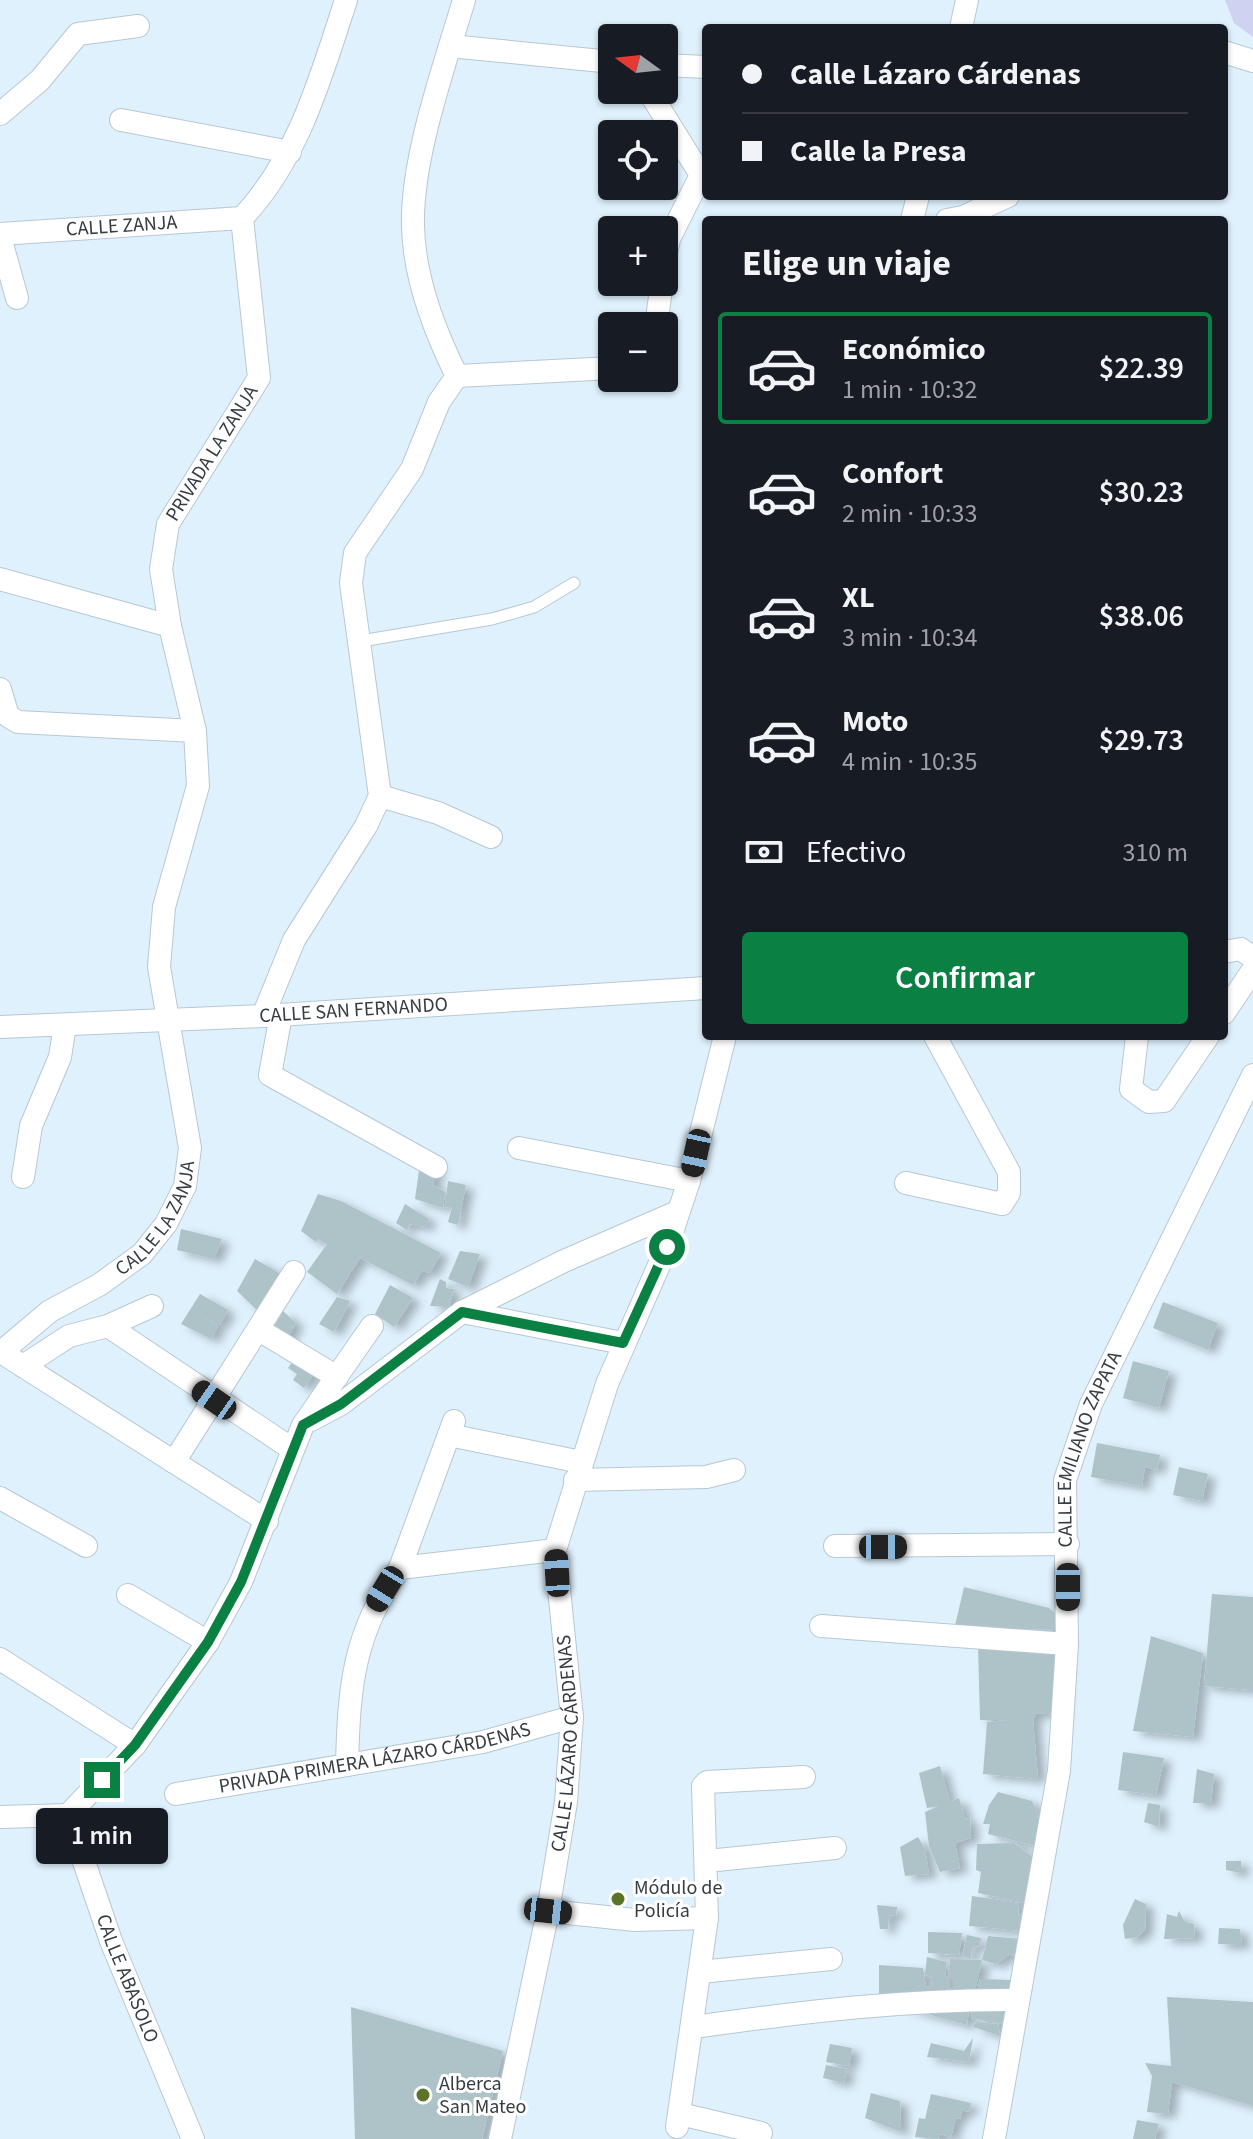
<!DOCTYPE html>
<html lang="es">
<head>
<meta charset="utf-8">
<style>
	body { margin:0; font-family:"Source Sans 3",sans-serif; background:#20242c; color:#f1f3f6; height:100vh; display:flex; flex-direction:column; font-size:30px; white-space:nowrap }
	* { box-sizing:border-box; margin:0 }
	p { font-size:26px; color:#9ea1a6 }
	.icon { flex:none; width:44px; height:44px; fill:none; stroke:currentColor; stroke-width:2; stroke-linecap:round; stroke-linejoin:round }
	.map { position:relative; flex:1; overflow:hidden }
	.side { position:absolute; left:702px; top:216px; width:526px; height:824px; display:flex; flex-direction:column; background:#171b24; border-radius:8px; box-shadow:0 2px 6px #0004 }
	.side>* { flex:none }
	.top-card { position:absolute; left:702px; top:24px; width:526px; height:176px; border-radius:8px; box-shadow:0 2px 6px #0004; display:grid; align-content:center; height:176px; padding:0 40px; background:#171b24 }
	.needle { width:52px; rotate:285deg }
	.fabs { position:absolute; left:598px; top:24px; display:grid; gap:16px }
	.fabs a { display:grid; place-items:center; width:80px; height:80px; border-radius:8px; background:#171b24; box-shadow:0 2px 6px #0004; font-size:40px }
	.end { position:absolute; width:36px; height:36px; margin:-18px; border:10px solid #0b8043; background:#fff; box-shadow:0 0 0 4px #fff }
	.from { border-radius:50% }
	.bubble { position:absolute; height:56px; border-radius:8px; background:#171b24; box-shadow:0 2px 6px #0004; font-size:26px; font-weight:600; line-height:56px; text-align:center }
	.car { position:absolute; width:24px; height:48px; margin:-24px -12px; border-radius:10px; box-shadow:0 0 6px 2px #0007; background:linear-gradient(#222 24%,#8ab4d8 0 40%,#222 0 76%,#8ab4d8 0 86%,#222 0) }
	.top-card b { display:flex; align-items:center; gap:28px; height:76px; font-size:30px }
	.top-card b+b { border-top:2px solid #363941 }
	.top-card i { width:20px; height:20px; background:#f1f3f6 }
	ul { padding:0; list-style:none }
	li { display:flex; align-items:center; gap:24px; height:112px; margin:0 16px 12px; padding:0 24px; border:4px solid transparent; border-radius:8px }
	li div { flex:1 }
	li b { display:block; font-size:30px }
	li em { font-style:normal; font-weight:600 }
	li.current { border-color:#0b8043 }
	li>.icon { width:72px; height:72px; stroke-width:1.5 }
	h2 { padding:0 40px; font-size:36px; line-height:96px }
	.pay { display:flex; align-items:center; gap:20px; height:88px; padding:0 40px; font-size:30px }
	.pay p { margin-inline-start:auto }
	.primary-button { display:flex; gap:16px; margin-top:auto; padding:16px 40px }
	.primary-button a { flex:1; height:92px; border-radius:8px; background:#0b8043; color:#fff; font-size:32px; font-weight:600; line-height:92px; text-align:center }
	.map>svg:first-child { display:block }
	.green { fill:#cfd2f1 }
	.building { fill:#adc3c8; filter:url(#shadow) }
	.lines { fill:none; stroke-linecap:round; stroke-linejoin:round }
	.service-casing { stroke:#b7c8d4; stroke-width:13 }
	.minor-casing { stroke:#b7c8d4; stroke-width:24 }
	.service { stroke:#fff; stroke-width:11 }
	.minor { stroke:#fff; stroke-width:22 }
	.route { stroke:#0b8043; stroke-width:10 }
	.poi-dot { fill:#5b7427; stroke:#fff; stroke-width:3 }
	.labels { text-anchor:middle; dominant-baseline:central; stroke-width:6; stroke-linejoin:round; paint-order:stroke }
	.street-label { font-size:20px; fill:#363d42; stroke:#fff }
	.poi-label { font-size:20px; fill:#363d42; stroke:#fff; text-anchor:start }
</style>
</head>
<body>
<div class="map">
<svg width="1253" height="2139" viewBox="0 0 1253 2139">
	<defs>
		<filter id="shadow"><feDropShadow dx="8" dy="4.5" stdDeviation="4" flood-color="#0004"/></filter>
	</defs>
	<rect width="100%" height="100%" fill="#dff1fd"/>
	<!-- green -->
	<polygon class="green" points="1225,0 1253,0 1253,37 1234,23"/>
	<!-- building -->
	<g class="building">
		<polygon points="438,1162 433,1185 445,1192 443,1208 415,1199 420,1163"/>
		<polygon points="448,1181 466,1185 458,1225 448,1222 452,1208 445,1207"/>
		<polygon points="318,1194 341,1201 441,1253 430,1273 422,1271 413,1285 360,1258 337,1294 307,1272 327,1244 318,1239 316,1242 301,1231"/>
		<polygon points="405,1204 429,1219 425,1227 410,1224 407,1230 396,1223"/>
		<polygon points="181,1229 222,1239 214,1259 177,1250"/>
		<polygon points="460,1251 480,1254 468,1287 448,1279"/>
		<polygon points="255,1259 283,1275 260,1313 237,1291"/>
		<polygon points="440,1279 446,1282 446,1288 454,1289 449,1307 430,1306"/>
		<polygon points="390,1285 413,1298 394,1327 375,1314"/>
		<polygon points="200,1294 228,1310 220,1325 202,1316 218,1326 211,1339 181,1324"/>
		<polygon points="337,1297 350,1301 334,1332 319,1324"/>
		<polygon points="1163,1302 1218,1323 1208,1350 1153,1328"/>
		<polygon points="283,1311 296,1323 284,1344 269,1335"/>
		<polygon points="297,1355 317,1369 304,1388 293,1380 297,1374 288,1368"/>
		<polygon points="1133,1361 1169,1371 1159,1408 1123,1398"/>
		<polygon points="1097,1443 1160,1455 1157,1470 1145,1467 1142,1486 1091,1477"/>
		<polygon points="1179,1467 1208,1474 1202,1501 1173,1495"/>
		<polygon points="964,1587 1049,1608 1059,1617 1056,1629 954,1630"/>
		<polygon points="1212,1594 1253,1597 1253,1690 1204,1686"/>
		<polygon points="1151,1636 1203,1653 1193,1737 1133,1731"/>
		<polygon points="978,1645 1064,1647 1060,1715 1036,1713 1033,1720 1038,1779 983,1774 987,1722 1009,1720 980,1720"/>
		<polygon points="1123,1752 1164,1758 1156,1795 1118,1790"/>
		<polygon points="940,1766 950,1802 959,1798 965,1819 970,1818 971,1838 955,1843 960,1868 940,1872 929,1846 925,1812 939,1806 927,1808 919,1773"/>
		<polygon points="1197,1769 1214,1774 1211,1803 1193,1803"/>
		<polygon points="998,1792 1032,1801 1043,1826 1040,1847 988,1834 990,1824 983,1824 989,1805"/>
		<polygon points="1148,1803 1160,1805 1159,1827 1144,1822"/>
		<polygon points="918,1837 925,1849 929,1874 905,1876 900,1847"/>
		<polygon points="1014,1843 1034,1858 1034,1905 978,1893 981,1872 976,1870 977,1844"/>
		<polygon points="1226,1861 1241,1861 1241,1873 1226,1870"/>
		<polygon points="972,1896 1019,1903 1018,1914 1026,1915 1023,1931 969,1926"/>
		<polygon points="1135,1899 1146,1904 1145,1930 1138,1937 1125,1939 1123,1925"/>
		<polygon points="877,1905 897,1907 896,1916 889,1915 888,1929 880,1929"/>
		<polygon points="1179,1911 1185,1922 1194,1924 1195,1938 1164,1939 1167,1914 1177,1917"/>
		<polygon points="1219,1928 1240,1929 1242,1945 1218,1944"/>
		<polygon points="928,1932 962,1933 959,1955 928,1953"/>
		<polygon points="967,1935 981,1938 980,1946 972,1947 971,1958 962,1957"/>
		<polygon points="988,1936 1021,1939 1015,1956 1010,1954 996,1964 982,1960 974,1995 946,1996 947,1988 944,1988 942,1996 879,2001 879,1965 923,1968 926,1987 933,1986 933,1978 925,1975 927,1957 947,1962 945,1976 950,1979 950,1989 953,1988 953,1978 948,1976 950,1959 982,1960"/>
		<polygon points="980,1979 1011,1980 1002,2024 971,2018"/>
		<polygon points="1167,1997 1253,2002 1253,2106 1172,2082 1168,2114 1147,2112 1152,2076 1145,2063 1171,2066"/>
		<polygon points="970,2003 967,2025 899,2006"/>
		<polygon points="351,2007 503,2051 482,2139 355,2139"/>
		<polygon points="976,2022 998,2024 1000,2036 973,2027"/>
		<polygon points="973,2038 969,2062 927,2057 931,2043 964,2051"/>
		<polygon points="830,2044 852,2048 849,2066 826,2062"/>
		<polygon points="826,2065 847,2069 844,2083 823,2078"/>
		<polygon points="871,2093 900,2101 901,2132 865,2118"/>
		<polygon points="931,2094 971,2103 969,2112 962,2110 960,2119 956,2118 951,2137 940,2134 938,2139 915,2137 919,2118 925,2119"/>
		<polygon points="1137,2120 1159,2124 1155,2139 1133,2139"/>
	</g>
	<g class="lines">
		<!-- service casing -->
		<g class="service-casing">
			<polyline id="service" points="361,641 492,619 534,607 574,583"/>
		</g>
		<!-- minor casing -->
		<g class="minor-casing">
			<g id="minor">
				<polyline points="961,28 967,0"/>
				<polyline points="450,46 612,62"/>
				<polyline points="1224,52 1253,61"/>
				<polyline points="664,65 706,67"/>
				<polyline points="648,90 701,175 669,239 664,263"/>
				<polyline points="0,114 40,80 78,34 138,26"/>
				<polyline points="121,120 290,152"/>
				<polyline points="912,220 918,196"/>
				<polyline points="947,220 963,217 1008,196"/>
				<path id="s1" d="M 0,234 L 242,218"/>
				<polyline points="0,237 17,298"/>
				<polyline points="656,326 662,282"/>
				<polyline points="457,376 612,368"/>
				<polyline points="0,579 170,626"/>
				<polyline points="0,689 8,716 18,722 195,731"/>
				<polyline points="380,796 438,813 491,837"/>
				<polyline points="1224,952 1241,949 1253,958"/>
				<polyline points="1224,1013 1253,970"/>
				<polyline points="281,1015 270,1075 436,1167"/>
				<path d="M 263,1016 L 294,940 L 366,826 L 380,796 L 351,583 L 355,553 L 412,469 L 439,402 L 457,376 C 434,330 414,278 413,226 C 411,159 445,64 464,0"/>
				<path id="s2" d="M 0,1027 L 263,1016 L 706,988"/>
				<polyline points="1137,1036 1131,1089 1149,1102 1164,1101 1208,1036"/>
				<polyline points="519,1148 689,1181"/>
				<polyline points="23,1177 31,1126 60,1057 65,1025"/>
				<polyline points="906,1183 1002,1204 1009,1193 1009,1172 935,1036"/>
				<polyline points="462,1312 623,1343"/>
				<polyline points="108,1326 292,1449"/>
				<polyline points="259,1330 337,1377"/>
				<polyline points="1,1352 267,1521"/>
				<path id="s3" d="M 0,1353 L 50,1311 L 99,1285 L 142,1254 L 166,1224 L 185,1186 L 190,1148 L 159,967 L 164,907 L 198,786 L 195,731 L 170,626 L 161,569 L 168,524 L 259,378 L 242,218 C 298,159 321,77 346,0"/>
				<polyline points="23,1366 69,1336 108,1326 152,1306"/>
				<polyline points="311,1420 341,1404 462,1312 564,1261 677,1212"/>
				<polyline points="449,1435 581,1462"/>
				<polyline points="174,1462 294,1272"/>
				<polyline points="575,1480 706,1477 734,1470"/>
				<polyline points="0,1498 86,1546"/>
				<polyline points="835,1546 1068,1544"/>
				<polyline points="400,1568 454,1421"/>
				<polyline points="128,1595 208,1642"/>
				<polyline points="821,1626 1067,1644"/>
				<polyline points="0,1659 135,1745"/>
				<path d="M 347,1765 C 349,1688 353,1632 400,1568 L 555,1550"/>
				<path id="s4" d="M 176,1794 L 483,1742 L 572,1717"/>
				<polyline points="68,1815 135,1745 208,1642 241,1582 303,1425 372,1326"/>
				<path id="s5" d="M 68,1815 L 111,1941 L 193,2139"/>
				<polyline points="0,1817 68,1815"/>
				<polyline points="707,1861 835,1848"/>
				<polyline points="548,1911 635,1920 707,1918"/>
				<polyline points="700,1972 831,1959"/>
				<path d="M 694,2027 C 802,2012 907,1999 1016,2000"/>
				<polyline points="680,2114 761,2133"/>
				<polyline points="677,2127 707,1918 703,1786 707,1782 804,1777"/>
				<path id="s6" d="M 500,2139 L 548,1911 L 566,1802 L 572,1717 L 555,1550 L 607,1384 L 667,1247 L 689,1181 L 725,1036"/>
				<path id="s7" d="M 994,2139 L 1059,1771 L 1067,1644 L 1065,1480 L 1091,1404 L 1253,1075"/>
			</g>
		</g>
		<!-- service -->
		<use href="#service" class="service"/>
		<!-- minor -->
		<use href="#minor" class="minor"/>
	</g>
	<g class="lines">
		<!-- route -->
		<polyline class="route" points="102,1780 135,1745 208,1642 241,1582 303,1425 341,1404 462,1312 623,1343 667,1247"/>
	</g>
	<!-- markers -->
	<g class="poi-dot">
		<circle cx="618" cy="1899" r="8"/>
		<circle cx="423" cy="2095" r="8"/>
	</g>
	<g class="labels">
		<!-- street labels -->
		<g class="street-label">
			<text stroke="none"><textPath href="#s1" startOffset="122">CALLE ZANJA</textPath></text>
			<text stroke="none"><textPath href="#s3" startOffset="1012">PRIVADA LA ZANJA</textPath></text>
			<text stroke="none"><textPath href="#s2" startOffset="354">CALLE SAN FERNANDO</textPath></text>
			<text stroke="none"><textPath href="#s3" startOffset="212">CALLE LA ZANJA</textPath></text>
			<text stroke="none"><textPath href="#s7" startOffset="700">CALLE EMILIANO ZAPATA</textPath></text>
			<text stroke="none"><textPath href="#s6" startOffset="402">CALLE LÁZARO CÁRDENAS</textPath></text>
			<text stroke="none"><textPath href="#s4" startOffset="202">PRIVADA PRIMERA LÁZARO CÁRDENAS</textPath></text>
			<text stroke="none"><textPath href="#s5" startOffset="174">CALLE ABASOLO</textPath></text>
		</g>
		<!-- poi labels -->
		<g class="poi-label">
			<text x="634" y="1888">Módulo de<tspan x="634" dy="23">Policía</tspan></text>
			<text x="439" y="2084">Alberca<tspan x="439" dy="23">San Mateo</tspan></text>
		</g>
	</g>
</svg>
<div class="fabs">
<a><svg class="needle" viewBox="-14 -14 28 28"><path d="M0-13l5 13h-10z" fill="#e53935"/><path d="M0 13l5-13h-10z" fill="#9ea1a6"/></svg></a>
<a><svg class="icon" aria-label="locate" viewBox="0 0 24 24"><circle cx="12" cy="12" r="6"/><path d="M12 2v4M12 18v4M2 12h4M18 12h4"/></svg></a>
<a>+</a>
<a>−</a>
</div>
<i class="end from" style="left:667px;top:1247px"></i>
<i class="end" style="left:102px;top:1780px"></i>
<div class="bubble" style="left:36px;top:1808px;width:132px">1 min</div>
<i class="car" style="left:696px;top:1153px;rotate:192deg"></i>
<i class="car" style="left:214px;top:1400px;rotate:305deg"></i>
<i class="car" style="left:883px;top:1547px;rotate:90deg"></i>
<i class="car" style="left:557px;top:1573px;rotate:357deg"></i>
<i class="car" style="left:1068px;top:1587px;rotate:180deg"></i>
<i class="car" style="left:385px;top:1589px;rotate:211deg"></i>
<i class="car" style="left:548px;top:1911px;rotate:96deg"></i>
<div class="top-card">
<b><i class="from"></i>Calle Lázaro Cárdenas</b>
<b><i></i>Calle la Presa</b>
</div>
<section class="side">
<h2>Elige un viaje</h2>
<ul>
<li class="current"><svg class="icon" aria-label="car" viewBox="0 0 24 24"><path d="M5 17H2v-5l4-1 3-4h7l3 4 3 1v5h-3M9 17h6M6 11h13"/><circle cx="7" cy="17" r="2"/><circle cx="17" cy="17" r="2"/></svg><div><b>Económico</b><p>1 min · 10:32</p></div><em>$22.39</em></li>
<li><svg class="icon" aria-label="car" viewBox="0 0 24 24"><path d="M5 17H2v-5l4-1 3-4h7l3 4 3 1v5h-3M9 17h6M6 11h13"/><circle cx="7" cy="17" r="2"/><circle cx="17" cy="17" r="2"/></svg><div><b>Confort</b><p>2 min · 10:33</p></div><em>$30.23</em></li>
<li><svg class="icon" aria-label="car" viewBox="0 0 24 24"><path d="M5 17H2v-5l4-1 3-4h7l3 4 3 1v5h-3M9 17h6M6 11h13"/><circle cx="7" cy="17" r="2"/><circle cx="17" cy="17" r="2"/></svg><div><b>XL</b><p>3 min · 10:34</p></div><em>$38.06</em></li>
<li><svg class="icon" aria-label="car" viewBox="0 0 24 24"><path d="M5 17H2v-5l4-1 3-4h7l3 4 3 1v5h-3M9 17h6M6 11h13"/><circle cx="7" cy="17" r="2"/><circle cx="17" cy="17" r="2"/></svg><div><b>Moto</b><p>4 min · 10:35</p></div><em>$29.73</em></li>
</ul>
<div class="pay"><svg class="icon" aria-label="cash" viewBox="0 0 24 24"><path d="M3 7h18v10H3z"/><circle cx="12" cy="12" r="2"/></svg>Efectivo<p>310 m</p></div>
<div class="primary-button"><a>Confirmar</a></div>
</section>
</div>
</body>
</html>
